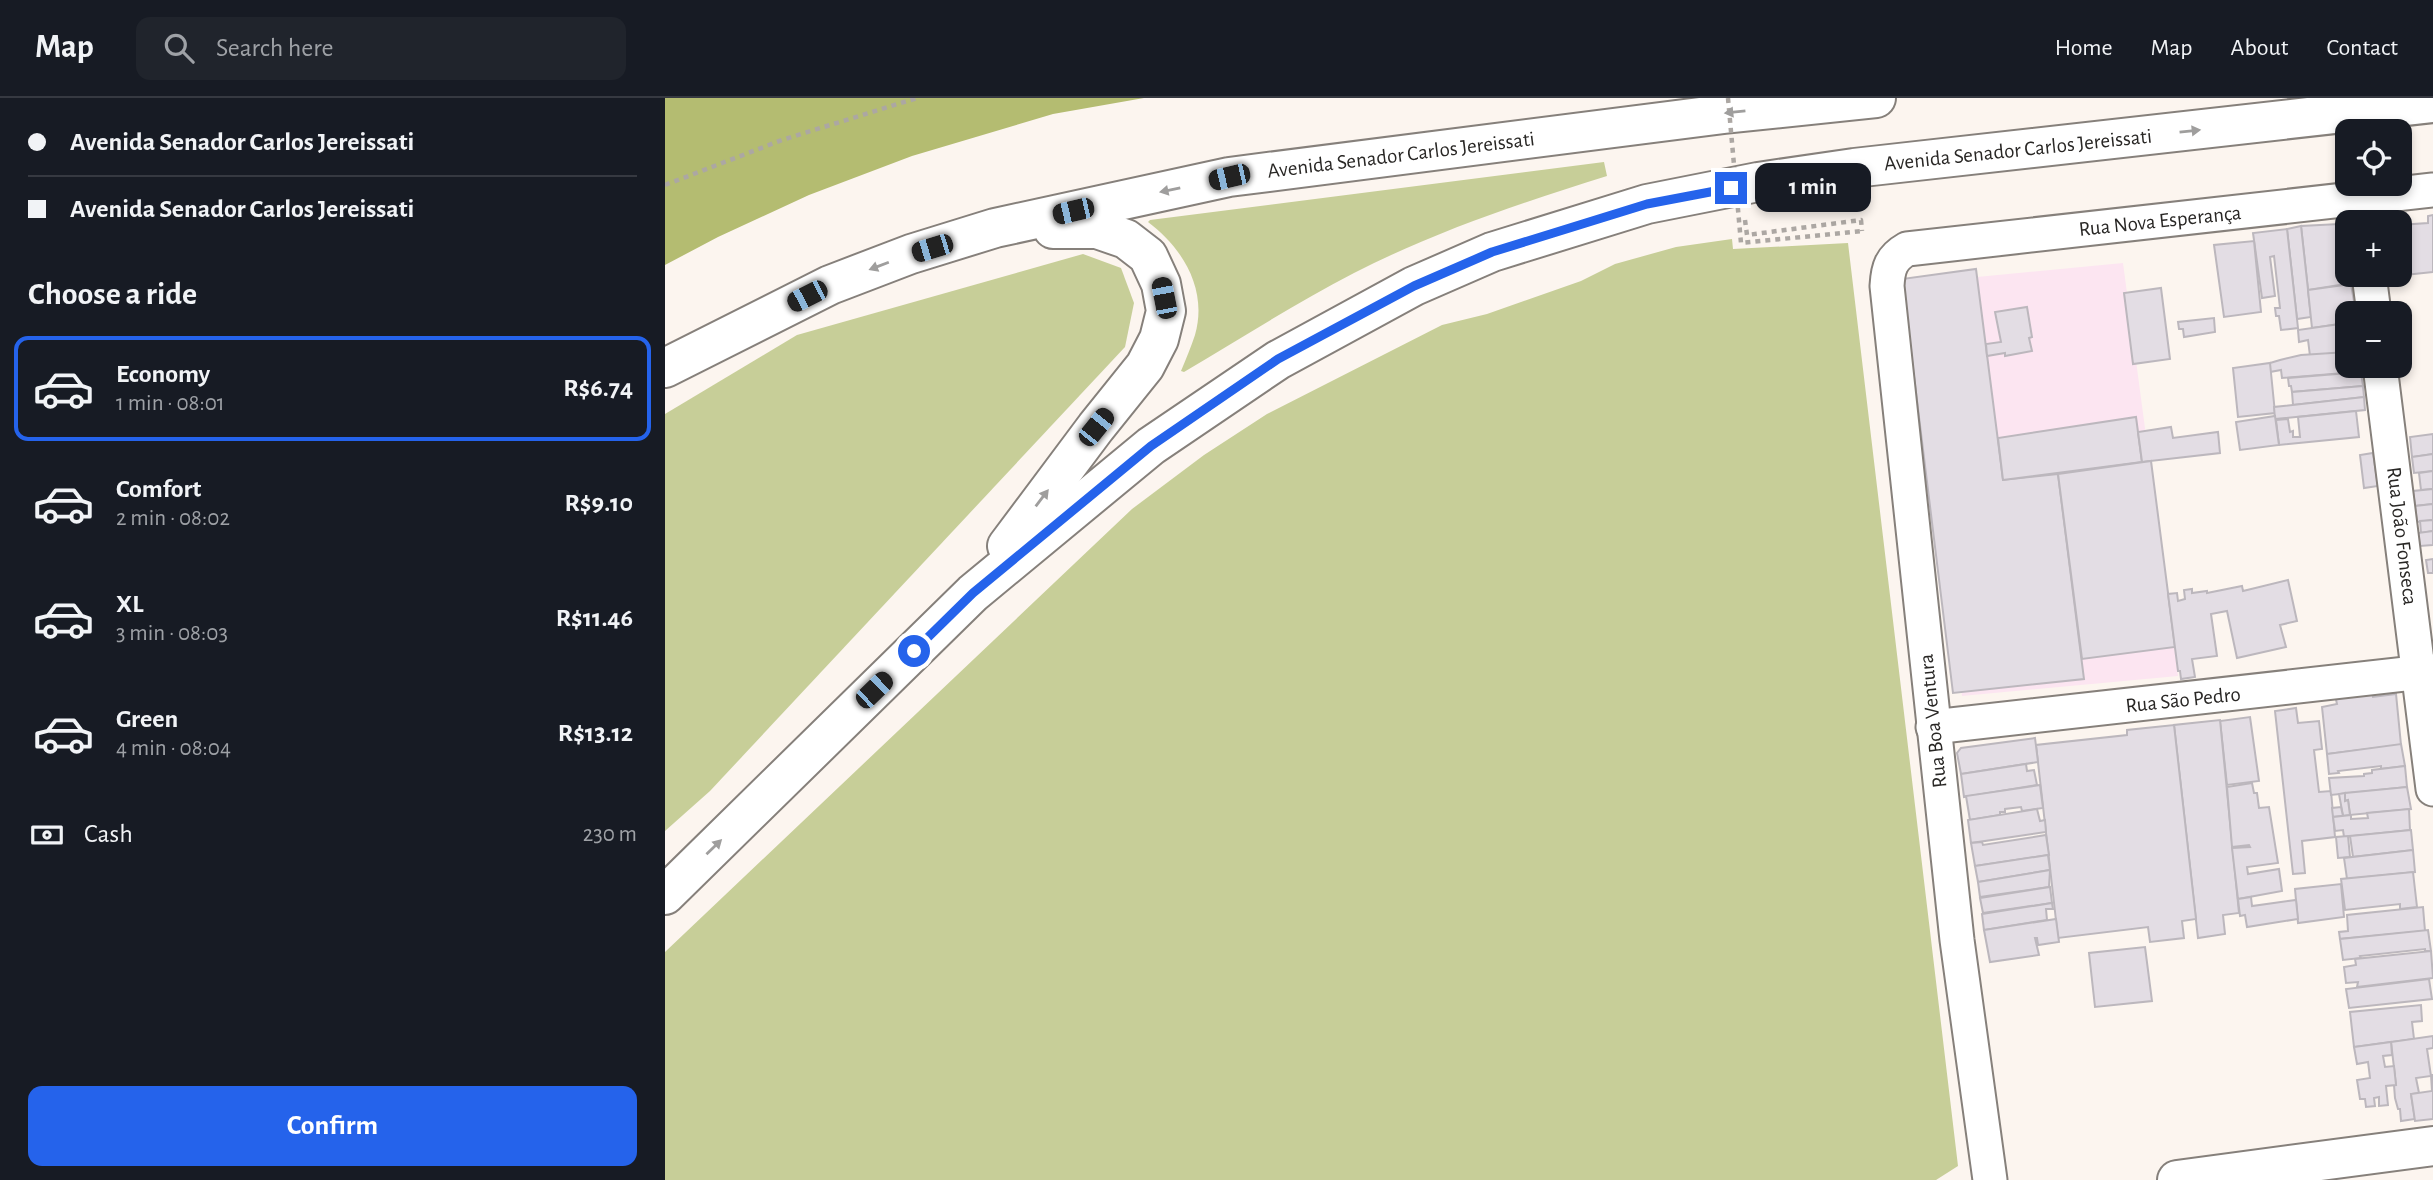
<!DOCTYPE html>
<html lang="en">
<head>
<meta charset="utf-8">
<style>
	body { margin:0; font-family:"Alegreya Sans",sans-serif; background:#20242c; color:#f1f3f6; height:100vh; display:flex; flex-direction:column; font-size:26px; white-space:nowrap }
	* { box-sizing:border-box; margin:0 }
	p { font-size:23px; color:#9ea1a6 }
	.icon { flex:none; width:38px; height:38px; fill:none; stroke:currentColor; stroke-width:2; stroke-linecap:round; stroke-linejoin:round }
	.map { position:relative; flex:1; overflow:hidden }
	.panel { display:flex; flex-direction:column; background:#171b24; width:665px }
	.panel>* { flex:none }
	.banner { display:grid; align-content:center; height:154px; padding:0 28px; background:#171b24 }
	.controls { position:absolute; left:1670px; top:21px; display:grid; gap:14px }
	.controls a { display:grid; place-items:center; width:77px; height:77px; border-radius:14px; background:#171b24; box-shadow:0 4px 10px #0003; font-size:35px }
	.end { position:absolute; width:32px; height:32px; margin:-16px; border:9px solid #2563eb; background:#fff; box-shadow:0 0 0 4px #fff }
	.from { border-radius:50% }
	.bubble { position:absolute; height:49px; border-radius:14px; background:#171b24; box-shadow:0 4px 10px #0003; font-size:23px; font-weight:600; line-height:49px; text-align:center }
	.car { position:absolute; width:21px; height:42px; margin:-21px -10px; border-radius:9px; box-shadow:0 0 5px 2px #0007; background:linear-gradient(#222 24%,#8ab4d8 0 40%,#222 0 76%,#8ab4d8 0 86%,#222 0) }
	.banner b { display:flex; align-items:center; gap:24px; height:66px; font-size:26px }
	.banner b+b { border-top:2px solid #363941 }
	.banner i { width:18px; height:18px; background:#f1f3f6 }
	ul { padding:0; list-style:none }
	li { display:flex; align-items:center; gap:21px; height:105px; margin:0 14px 10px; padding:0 14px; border:4px solid transparent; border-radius:14px }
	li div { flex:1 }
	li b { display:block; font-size:26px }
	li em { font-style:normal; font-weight:600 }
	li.current { border-color:#2563eb }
	li>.icon { width:63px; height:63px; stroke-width:1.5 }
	h2 { padding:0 28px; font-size:32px; line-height:84px }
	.pay { display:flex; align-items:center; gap:18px; height:77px; padding:0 28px; font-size:26px }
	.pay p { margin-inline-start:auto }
	.action { display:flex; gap:14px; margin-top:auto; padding:14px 28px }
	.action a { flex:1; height:80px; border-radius:14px; background:#2563eb; color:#fff; font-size:28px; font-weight:600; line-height:80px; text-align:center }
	header { display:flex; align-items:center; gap:42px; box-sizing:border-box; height:98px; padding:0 35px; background:#171b24; border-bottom:2px solid #363941 }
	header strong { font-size:33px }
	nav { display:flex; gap:38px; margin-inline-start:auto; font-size:24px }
	.search { width:490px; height:63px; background:#20242c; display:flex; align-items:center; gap:18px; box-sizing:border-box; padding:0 24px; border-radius:14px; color:#9ea1a6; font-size:26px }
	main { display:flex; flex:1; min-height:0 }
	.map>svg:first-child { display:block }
	.industrial { fill:#fce5f1 }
	.green { fill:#c7ce98 }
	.forest { fill:#b4bc71 }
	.building { fill:#e3dde4; stroke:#bcb7bd; stroke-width:2 }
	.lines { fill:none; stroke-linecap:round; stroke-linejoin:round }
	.minor-casing { stroke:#86807b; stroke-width:37 }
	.major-casing { stroke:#86807b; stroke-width:42 }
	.path { stroke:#aca7a3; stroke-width:4.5; stroke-dasharray:5 5; stroke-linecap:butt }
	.minor { stroke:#fff; stroke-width:33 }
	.major { stroke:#fff; stroke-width:38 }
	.path-bridge { stroke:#aca7a3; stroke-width:4.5; stroke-dasharray:5 5; stroke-linecap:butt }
	.oneway { fill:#9f9e9d }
	.route { stroke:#2563eb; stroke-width:9 }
	.labels { text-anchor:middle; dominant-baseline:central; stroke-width:5; stroke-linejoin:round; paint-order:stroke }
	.street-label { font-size:21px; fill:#292725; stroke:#fff }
</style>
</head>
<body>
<header>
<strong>Map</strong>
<div class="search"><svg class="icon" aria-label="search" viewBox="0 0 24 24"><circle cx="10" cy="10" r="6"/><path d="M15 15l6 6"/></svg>Search here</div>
<nav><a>Home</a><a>Map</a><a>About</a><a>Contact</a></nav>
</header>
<main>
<section class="panel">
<div class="banner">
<b><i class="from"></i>Avenida Senador Carlos Jereissati</b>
<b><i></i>Avenida Senador Carlos Jereissati</b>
</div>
<h2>Choose a ride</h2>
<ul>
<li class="current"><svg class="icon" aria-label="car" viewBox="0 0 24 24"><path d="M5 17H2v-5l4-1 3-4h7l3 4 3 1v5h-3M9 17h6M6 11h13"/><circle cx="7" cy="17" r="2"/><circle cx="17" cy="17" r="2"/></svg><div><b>Economy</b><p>1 min · 08:01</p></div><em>R$6.74</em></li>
<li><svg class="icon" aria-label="car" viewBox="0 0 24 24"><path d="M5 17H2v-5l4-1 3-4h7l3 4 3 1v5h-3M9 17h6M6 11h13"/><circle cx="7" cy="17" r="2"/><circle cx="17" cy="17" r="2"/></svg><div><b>Comfort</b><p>2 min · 08:02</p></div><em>R$9.10</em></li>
<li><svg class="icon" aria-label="car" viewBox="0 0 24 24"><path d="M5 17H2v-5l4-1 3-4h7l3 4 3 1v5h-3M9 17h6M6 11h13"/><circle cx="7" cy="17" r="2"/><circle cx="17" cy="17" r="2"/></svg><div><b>XL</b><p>3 min · 08:03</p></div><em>R$11.46</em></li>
<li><svg class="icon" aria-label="car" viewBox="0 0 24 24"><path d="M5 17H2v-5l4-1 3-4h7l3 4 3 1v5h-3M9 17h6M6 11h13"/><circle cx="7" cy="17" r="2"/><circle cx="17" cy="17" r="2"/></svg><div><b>Green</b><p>4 min · 08:04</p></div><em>R$13.12</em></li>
</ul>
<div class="pay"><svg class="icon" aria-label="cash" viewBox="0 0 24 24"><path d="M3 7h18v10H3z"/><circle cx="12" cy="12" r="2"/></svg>Cash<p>230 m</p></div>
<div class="action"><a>Confirm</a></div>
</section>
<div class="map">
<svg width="1768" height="1082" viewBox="0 0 1768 1082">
	<rect width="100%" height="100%" fill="#fcf5ef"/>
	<!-- industrial -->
	<polygon class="industrial" points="1458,165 1513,578 1297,598 1239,186"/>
	<!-- green -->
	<g class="green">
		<path d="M 939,64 L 942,78 C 856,105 769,134 689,175 C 631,205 575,241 519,274 L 516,273 C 521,261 526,249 530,237 C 543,192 518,150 483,124 L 485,122 Z"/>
		<polygon points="1067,141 1068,151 1183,145 1293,1068 1271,1082 0,1082 0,854 467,411 539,357 602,316 777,227 822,216 916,183 950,166 1011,149"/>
		<polygon points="418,156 456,170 469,205 460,249 45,693 0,733 0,316 132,237"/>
	</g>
	<!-- forest -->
	<polygon class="forest" points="0,0 479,0 388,16 247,58 144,97 53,139 0,167"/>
	<!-- building -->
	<g class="building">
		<polygon points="1768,117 1768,174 1730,178 1734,177 1734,127 1763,125 1763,118"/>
		<polygon points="1674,126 1681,186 1643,192 1636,128"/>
		<polygon points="1636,128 1646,219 1632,221 1622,131"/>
		<polygon points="1622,131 1633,230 1616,232 1614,218 1611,218 1610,210 1615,210 1609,158 1605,159 1610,198 1597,200 1588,135"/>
		<polygon points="1589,143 1596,214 1559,219 1549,147"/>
		<polygon points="1311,171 1338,382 1393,376 1419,581 1288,595 1237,181"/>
		<polygon points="1686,186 1691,215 1682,215 1682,225 1647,230 1643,192"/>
		<polygon points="1496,190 1505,261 1468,266 1459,195"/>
		<polygon points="1362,209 1367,239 1364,240 1367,253 1340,258 1340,255 1322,258 1321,246 1336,244 1330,214"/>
		<polygon points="1549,220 1550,234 1519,239 1518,231 1514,231 1513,224"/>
		<polygon points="1682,225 1682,254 1645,258 1643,242 1634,244 1633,232"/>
		<polygon points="1682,254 1682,268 1692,268 1692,274 1617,280 1616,272 1605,274 1605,265 1615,262 1636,257"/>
		<polygon points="1605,265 1610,315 1573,319 1568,270"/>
		<polygon points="1696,274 1698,288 1627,294 1626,288 1624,288 1623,280"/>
		<polygon points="1698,288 1699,299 1628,307 1627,294"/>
		<polygon points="1699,299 1700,312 1610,321 1609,309"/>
		<polygon points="1691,313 1694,339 1614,347 1611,322 1623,321 1625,334 1628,333 1628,339 1635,339 1633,319"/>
		<polygon points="1610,318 1614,347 1575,352 1571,324"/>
		<polygon points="1471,319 1477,364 1338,382 1333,340"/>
		<polygon points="1506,329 1508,340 1553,334 1555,355 1477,364 1473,334"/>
		<polygon points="1768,336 1768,356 1747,359 1745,339"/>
		<polygon points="1708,355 1713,388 1699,390 1695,357"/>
		<polygon points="1768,356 1768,373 1749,375 1747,359"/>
		<polygon points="1486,363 1510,549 1417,561 1393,376"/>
		<polygon points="1768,373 1768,391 1756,392 1754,375"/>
		<polygon points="1768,391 1768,406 1750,408 1748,393"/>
		<polygon points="1768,406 1768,422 1752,424 1750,408"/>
		<polygon points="1768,422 1768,433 1756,435 1755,423"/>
		<polygon points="1768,433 1768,447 1755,448 1753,435"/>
		<polygon points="1768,461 1768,475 1763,475 1761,462"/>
		<polygon points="1623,482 1632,523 1615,527 1621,549 1572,560 1562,513 1546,516 1552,558 1527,561 1530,579 1516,581 1515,573 1513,573 1503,496 1512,495 1513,503 1520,501 1519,492 1527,491 1527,495 1542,493 1542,495 1577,488 1578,493"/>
		<polygon points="1707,593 1708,599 1731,596 1736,647 1662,656 1657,609 1672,606 1670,597"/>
		<polygon points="1631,610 1633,625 1654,623 1657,651 1649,652 1654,694 1666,693 1670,739 1637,743 1640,775 1628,776 1610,613"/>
		<polygon points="1585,619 1594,683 1562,687 1555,623"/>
		<polygon points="1555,622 1574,815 1558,817 1560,836 1533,840 1509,627"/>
		<polygon points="1509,627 1531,821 1517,823 1519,840 1485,844 1483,829 1393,840 1371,647 1462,637 1462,632"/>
		<polygon points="1370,640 1373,664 1296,676 1292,655 1296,650"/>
		<polygon points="1736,646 1740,668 1716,671 1716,668 1673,673 1674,675 1664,676 1662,656"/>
		<polygon points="1361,666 1362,673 1369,672 1372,687 1299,699 1296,676"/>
		<polygon points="1740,668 1742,689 1666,697 1664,680 1699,678 1699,676 1707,675 1707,672"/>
		<polygon points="1587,685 1589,695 1592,695 1594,710 1604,709 1613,765 1582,769 1583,776 1614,771 1617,793 1573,801 1567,750 1585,749 1584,747 1567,749 1562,689"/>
		<polygon points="1375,687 1378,710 1357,713 1356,709 1340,711 1340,714 1335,714 1335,717 1305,722 1301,698"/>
		<polygon points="1742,689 1746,711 1685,717 1683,702 1680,703 1680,695"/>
		<polygon points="1680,695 1680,703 1683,702 1685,717 1678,718 1674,696"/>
		<polygon points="1676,709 1678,718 1668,719 1667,710"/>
		<polygon points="1372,711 1375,723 1380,722 1381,734 1306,745 1303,722"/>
		<polygon points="1744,711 1745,732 1679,739 1678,732 1670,733 1668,719 1686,717 1686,721 1703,720 1702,715"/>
		<polygon points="1746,732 1748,752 1688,759 1685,738"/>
		<polygon points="1381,737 1384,757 1310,768 1306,745 1317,744 1318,747"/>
		<polygon points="1683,738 1685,759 1673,760 1671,739"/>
		<polygon points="1748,752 1750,774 1682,781 1679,760"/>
		<polygon points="1383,757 1385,772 1313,784 1310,768"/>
		<polygon points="1385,772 1384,789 1315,799 1313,784"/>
		<polygon points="1748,774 1752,809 1735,811 1735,806 1680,812 1676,781"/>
		<polygon points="1676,786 1679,819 1633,825 1630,791"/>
		<polygon points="1385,789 1387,805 1318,815 1315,800"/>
		<polygon points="1586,799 1587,808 1631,802 1633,821 1582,829 1580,817 1575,818 1573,801"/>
		<polygon points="1387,805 1388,811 1381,811 1382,822 1319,832 1317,816"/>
		<polygon points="1758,809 1760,833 1675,841 1674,834 1683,833 1682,817"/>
		<polygon points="1391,821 1394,844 1373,847 1372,840 1370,840 1374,857 1325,864 1319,832"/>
		<polygon points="1763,832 1766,853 1760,853 1760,851 1695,858 1696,860 1678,862 1675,841"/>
		<polygon points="1480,849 1487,903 1430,909 1424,855"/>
		<polygon points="1766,853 1768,880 1692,889 1693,884 1681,885 1679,869 1691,867 1690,861"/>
		<polygon points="1764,881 1767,901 1684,910 1681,891"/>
		<polygon points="1756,907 1757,923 1747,924 1749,941 1689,949 1685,914"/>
		<polygon points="1768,938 1768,950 1762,951 1766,978 1751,980 1754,995 1746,996 1750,1021 1736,1023 1735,1011 1733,1011 1730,1000 1729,987 1731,987 1726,944"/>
		<polygon points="1726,944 1727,957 1718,958 1720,969 1729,968 1731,987 1721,988 1723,1007 1714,1008 1714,999 1709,1000 1710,1008 1701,1009 1700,1001 1695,1001 1692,982 1705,980 1703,964 1692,966 1689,949"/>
		<polygon points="1766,977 1768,977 1768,1021 1750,1023 1746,996 1767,993"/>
	</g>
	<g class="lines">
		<!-- minor casing -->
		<g class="minor-casing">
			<g id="minor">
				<polyline points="1704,177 1709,215"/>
				<polyline points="1715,268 1768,691"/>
				<polyline points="1268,629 1768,573"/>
				<path d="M 1325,1082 L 1292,842 L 1222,188 C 1223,170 1226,160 1242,151 L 1768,92"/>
			</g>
		</g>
		<!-- major casing -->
		<g class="major-casing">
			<g id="major">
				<polyline points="0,270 165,187 246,156 330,130 564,79 1059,16 1211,0"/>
				<polyline points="342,448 431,329 480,268 494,241 501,213 496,186 483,158 461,141 432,131 388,131"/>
				<polyline points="0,797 308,495 486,348 613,262 749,188 827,154 982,106 1093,84 1189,70 1768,5"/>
				<polyline points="1512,1082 1768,1048"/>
			</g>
		</g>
		<!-- path -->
		<g class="path">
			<polyline points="0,87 117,42 252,0"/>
			<polyline points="1080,122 1082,137 1196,122 1197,133"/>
		</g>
		<!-- minor -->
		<use href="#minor" class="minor"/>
		<!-- major -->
		<use href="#major" class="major"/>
		<!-- path-bridge -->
		<polyline class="path-bridge" points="1063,0 1076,145 1197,133"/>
	</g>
	<!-- one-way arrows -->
	<defs><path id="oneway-solid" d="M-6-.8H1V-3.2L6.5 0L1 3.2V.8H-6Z" transform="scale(1.75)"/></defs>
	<g class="oneway">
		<use href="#oneway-solid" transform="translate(1070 14) rotate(174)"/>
		<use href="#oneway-solid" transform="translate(1525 33) rotate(-6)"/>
		<use href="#oneway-solid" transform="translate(505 92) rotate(168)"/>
		<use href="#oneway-solid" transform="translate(214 168) rotate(159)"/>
		<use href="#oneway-solid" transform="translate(377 400) rotate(-53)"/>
		<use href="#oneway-solid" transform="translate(49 749) rotate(-44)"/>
	</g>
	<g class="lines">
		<!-- route -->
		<polyline class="route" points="249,553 308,495 486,348 613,261 749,188 827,154 982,106 1066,90"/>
	</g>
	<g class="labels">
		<!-- street labels -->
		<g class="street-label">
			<text transform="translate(1353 52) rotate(-6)">Avenida Senador Carlos Jereissati</text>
			<text transform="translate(736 57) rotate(-7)">Avenida Senador Carlos Jereissati</text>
			<text transform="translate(1495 123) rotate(-6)">Rua Nova Esperança</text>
			<text transform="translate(1737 438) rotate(83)">Rua João Fonseca</text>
			<text transform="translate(1518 602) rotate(-6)">Rua São Pedro</text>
			<text transform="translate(1268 623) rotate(-96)">Rua Boa Ventura</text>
		</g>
	</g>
</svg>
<div class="controls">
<a><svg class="icon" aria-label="locate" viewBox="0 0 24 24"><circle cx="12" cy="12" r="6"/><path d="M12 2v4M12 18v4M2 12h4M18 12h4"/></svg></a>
<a>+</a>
<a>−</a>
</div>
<i class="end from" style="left:249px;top:553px"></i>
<i class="end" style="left:1066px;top:90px"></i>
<div class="bubble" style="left:1090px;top:65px;width:116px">1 min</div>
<i class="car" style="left:564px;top:79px;rotate:257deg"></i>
<i class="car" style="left:408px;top:113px;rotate:257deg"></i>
<i class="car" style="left:267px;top:150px;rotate:253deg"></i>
<i class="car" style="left:142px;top:198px;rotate:243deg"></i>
<i class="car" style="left:499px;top:200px;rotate:349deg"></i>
<i class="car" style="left:431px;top:329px;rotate:39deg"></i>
<i class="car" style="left:209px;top:592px;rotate:46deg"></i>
</div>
</main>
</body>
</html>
